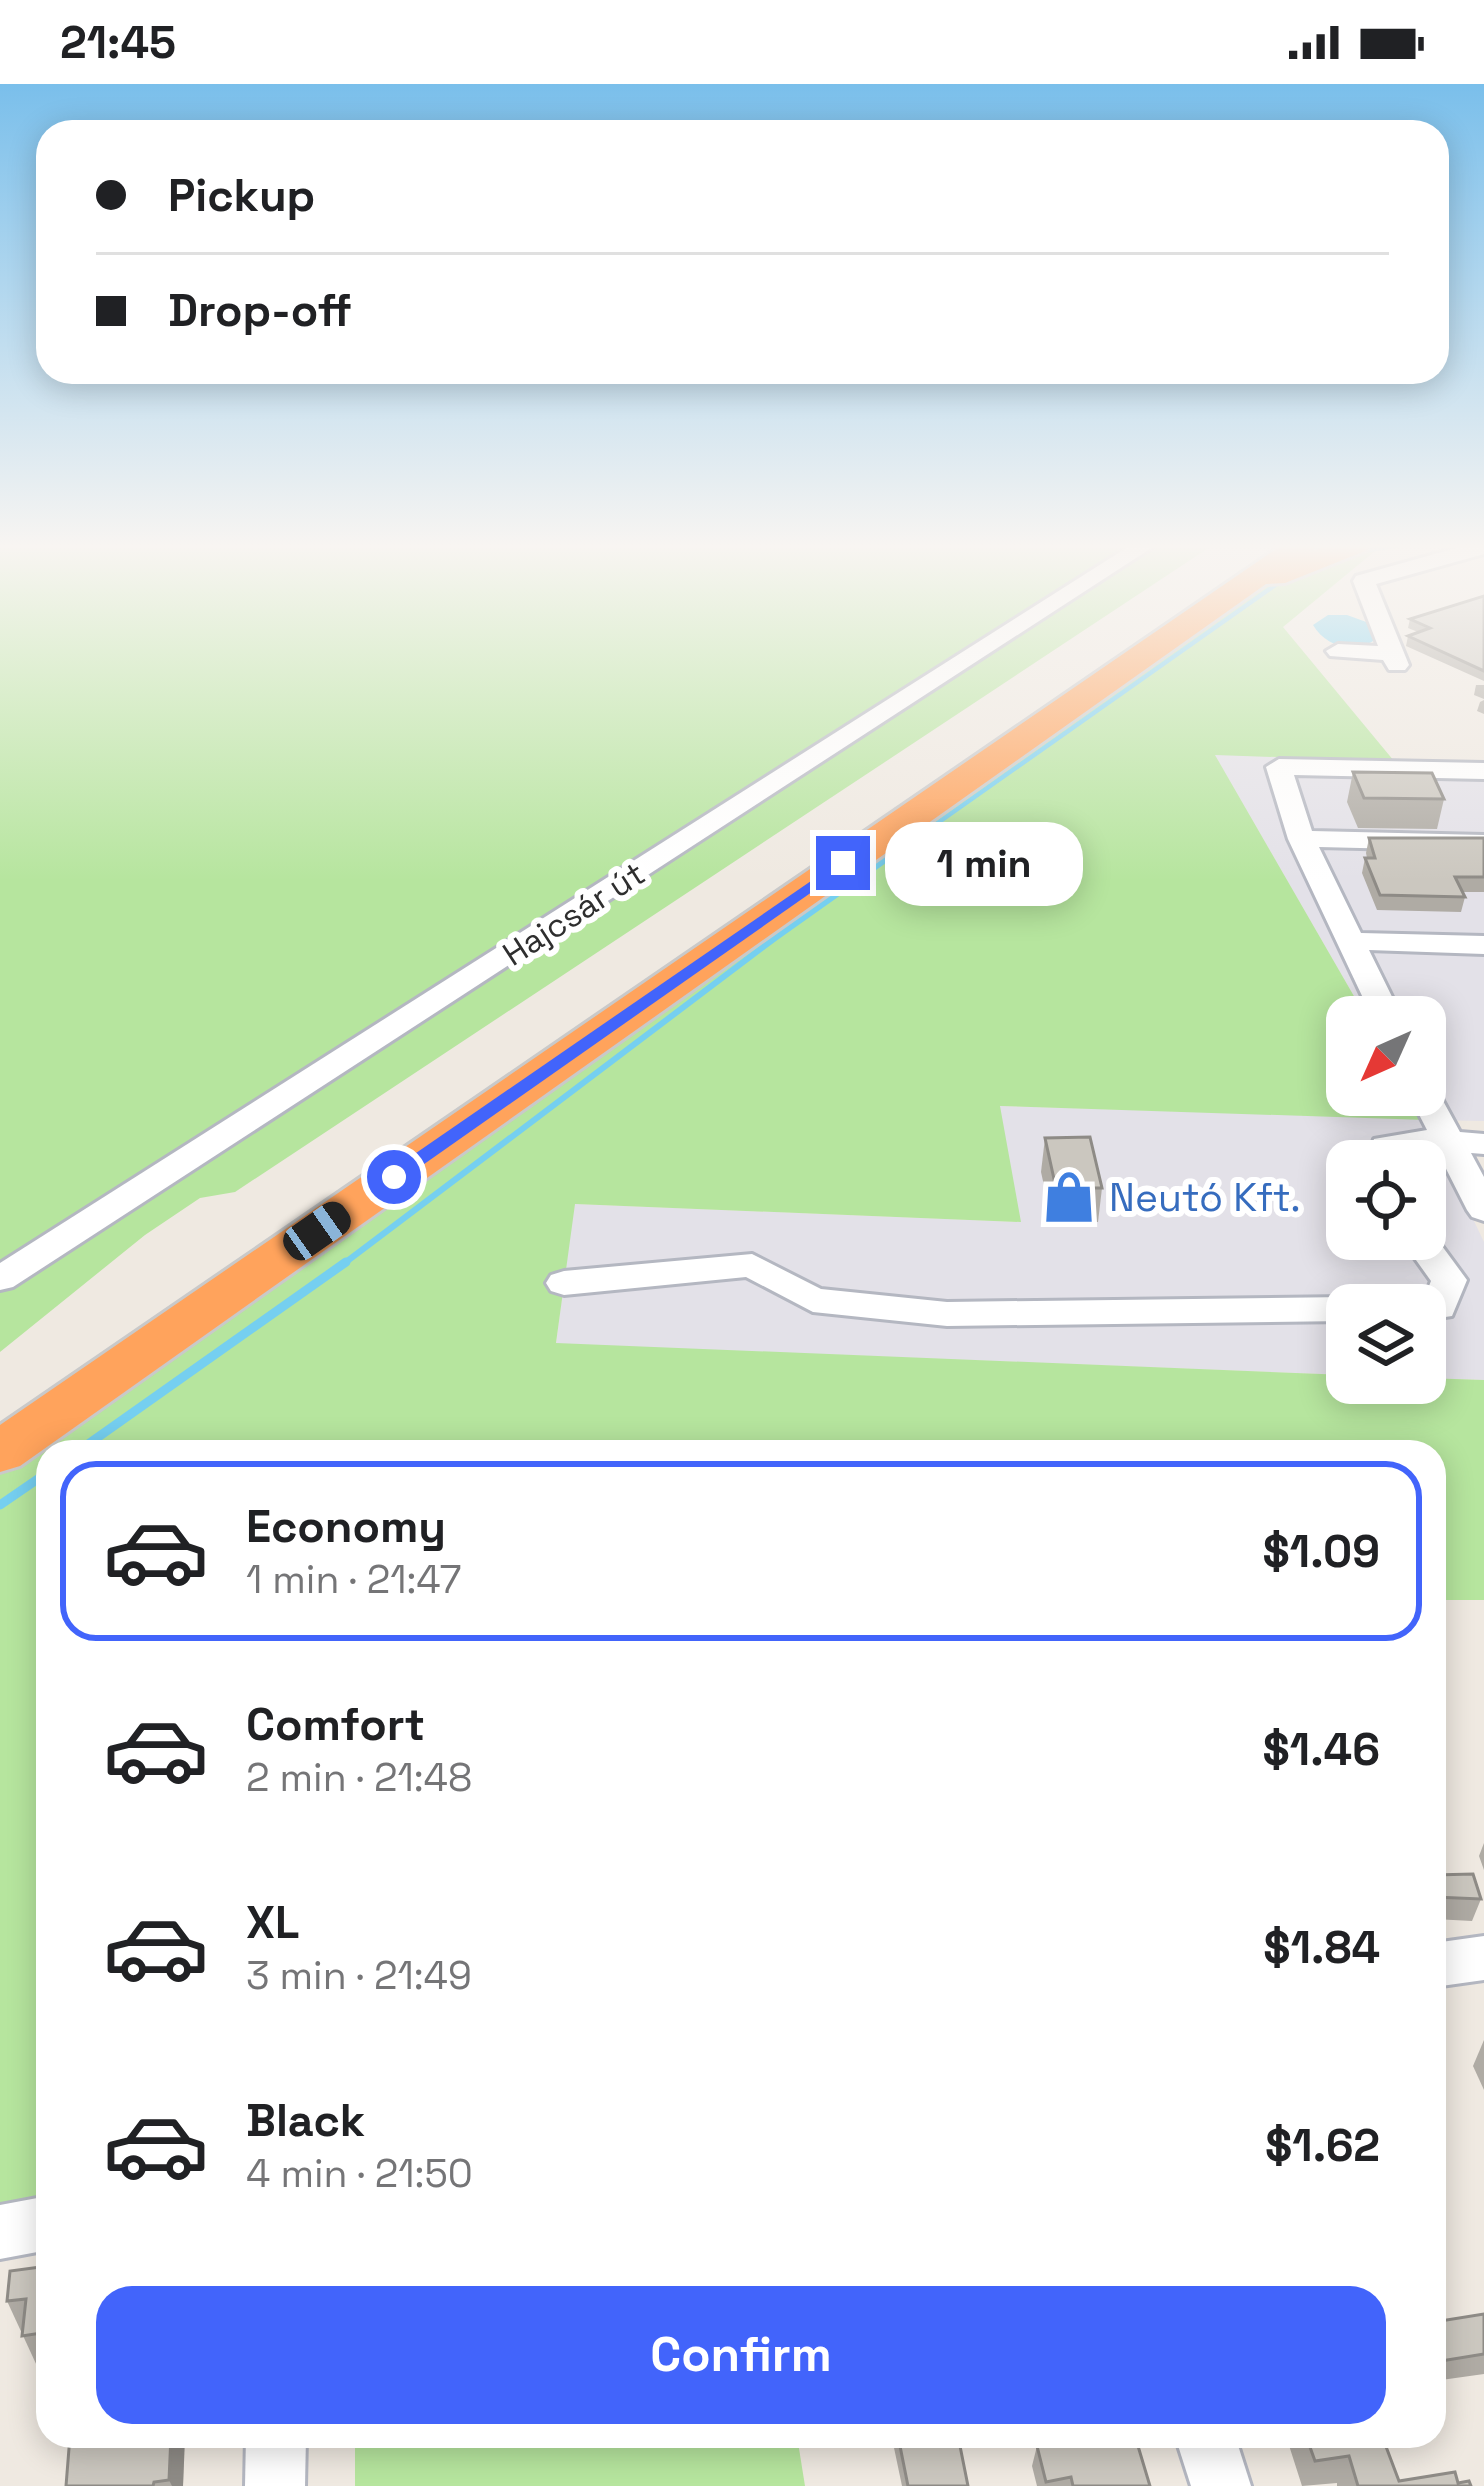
<!DOCTYPE html>
<html lang="en">
<head>
<meta charset="utf-8">
<style>
	body { margin:0; font-family:"Space Grotesk",sans-serif; background:#f6f6f6; color:#202124; height:100vh; display:flex; flex-direction:column; font-size:45px; white-space:nowrap }
	* { box-sizing:border-box; margin:0 }
	p { font-size:39px; color:#757577 }
	.icon { flex:none; width:66px; height:66px; fill:none; stroke:currentColor; stroke-width:2; stroke-linecap:round; stroke-linejoin:round }
	.map { position:relative; flex:1; overflow:hidden }
	.details { position:absolute; left:36px; top:1356px; width:1410px; height:1008px; display:flex; flex-direction:column; background:#fff; border-radius:36px; box-shadow:0 6px 30px #0003 }
	.details>* { flex:none }
	.guide { position:absolute; left:36px; top:36px; width:1413px; height:264px; border-radius:36px; box-shadow:0 6px 30px #0003; display:grid; align-content:center; height:264px; padding:0 60px; background:#fff }
	.needle { width:78px; rotate:225deg }
	.tools { position:absolute; left:1326px; top:912px; display:grid; gap:24px }
	.tools a { display:grid; place-items:center; width:120px; height:120px; border-radius:24px; background:#fff; box-shadow:0 6px 30px #0003; font-size:60px }
	.end { position:absolute; width:54px; height:54px; margin:-27px; border:15px solid #4264fb; background:#fff; box-shadow:0 0 0 6px #fff }
	.from { border-radius:50% }
	.bubble { position:absolute; height:84px; border-radius:36px; background:#fff; box-shadow:0 6px 30px #0003; font-size:39px; font-weight:700; line-height:84px; text-align:center }
	.car { position:absolute; width:36px; height:72px; margin:-36px -18px; border-radius:15px; box-shadow:0 0 9px 3px #0007; background:linear-gradient(#222 24%,#8ab4d8 0 40%,#222 0 76%,#8ab4d8 0 86%,#222 0) }
	.guide b { display:flex; align-items:center; gap:42px; height:114px; font-size:45px }
	.guide b+b { border-top:3px solid #e0e0e0 }
	.guide i { width:30px; height:30px; background:#202124 }
	ul { padding:21px 0 0; list-style:none }
	li { display:flex; align-items:center; gap:36px; height:180px; margin:0 24px 18px; padding:0 36px; border:6px solid transparent; border-radius:36px }
	li div { flex:1 }
	li b { display:block; font-size:45px }
	li em { font-style:normal; font-weight:700 }
	li.on { border-color:#4264fb }
	li>.icon { width:108px; height:108px; stroke-width:1.5 }
	.cta { display:flex; gap:24px; margin-top:auto; padding:24px 60px }
	.cta a { flex:1; height:138px; border-radius:36px; background:#4264fb; color:#fff; font-size:48px; font-weight:700; line-height:138px; text-align:center }
	.status { display:flex; justify-content:space-between; align-items:center; height:84px; padding:0 60px; background:#fff; direction:ltr }
	.status svg { height:33px; fill:currentColor }
	.map>svg:first-child { display:block }
	.industrial { fill:#e3e1e8; fill-rule:evenodd }
	.green { fill:#b6e59e }
	.water { fill:#75cff0 }
	.lines { fill:none; stroke-linecap:round; stroke-linejoin:round }
	.stream-far2 { stroke:#75cff0; stroke-width:4.5 }
	.stream-far1 { stroke:#75cff0; stroke-width:6 }
	.stream { stroke:#75cff0; stroke-width:9 }
	.minor-casing { stroke:#b4b7c1; stroke-width:6 }
	.highway-casing { stroke:#c9c9c9; stroke-width:6 }
	.minor { fill:#fff; fill-rule:evenodd }
	.highway { fill:#ffa35c; fill-rule:evenodd }
	.wall { fill:#afaba4 }
	.shaded-wall { fill:#8e8b86 }
	.building { fill:#cbc7bf; stroke:#8e8b86; stroke-width:3 }
	.route { fill:#4264fb }
	.labels { text-anchor:middle; dominant-baseline:central; stroke-width:12; stroke-linejoin:round; paint-order:stroke }
	.far-street-label { font-size:33px; fill:#2e2e2e; stroke:#fff }
	.shop-label { font-size:39px; fill:#366cbe; stroke:#fff; text-anchor:start }
</style>
</head>
<body>
<div class="status"><b>21:45</b><svg viewBox="0 0 49 12"><path d="M0 12V9h3v3zM5 12V6h3v6zM10 12V3h3v9zM15 12V0h3v12zM26 1h20v11H26zM47 4h2v5h-2z"/></svg></div>
<div class="map">
<svg width="1484" height="2402" viewBox="0 0 1484 2402">
	<rect width="100%" height="100%" fill="#efe9e1"/>
	<!-- industrial -->
	<path class="industrial" d="M 1214,670 L 1484,681 L 1484,1037 L 1426,1036 L 1484,1158 L 1484,1296 L 1425,1294 L 1425,1221 L 1347,1221 L 1347,1291 L 556,1260 L 574,1120 L 1020,1138 L 999,1022 L 1425,1035 L 1425,933 L 1366,933 ZM 1347,1077 L 1425,1077 L 1425,1155 L 1347,1155 Z"/>
	<!-- green -->
	<g class="green">
		<polygon points="0,461 1213,461 235,1108 200,1114 145,1151 0,1268"/>
		<polygon points="1376,461 1409,461 1375,467 1283,543 1394,677 1215,671 1366,933 1347,933 1347,1011 1411,1011 1426,1036 1000,1022 1021,1138 575,1120 556,1259 1347,1291 1347,1299 1425,1299 1425,1294 1484,1296 1484,1516 1434,1516 1434,1368 48,1368 48,2116 0,2125 0,1382 1273,493"/>
		<polygon points="355,2352 797,2352 805,2402 355,2402"/>
	</g>
	<!-- water -->
	<path class="water" d="M 1328,531 L 1347,531 L 1369,539 L 1376,555 C 1355,571 1326,563 1313,541 Z"/>
	<g class="lines">
		<!-- stream-far2 -->
		<g class="stream-far2">
			<polyline points="1356,468 1401,461"/>
			<polyline points="888,774 1281,497"/>
		</g>
		<!-- stream-far1 -->
		<polyline class="stream-far1" points="342,1181 775,854 892,771"/>
		<!-- stream -->
		<g class="stream">
			<polyline points="77,1368 346,1178"/>
			<polyline points="0,1421 48,1388"/>
		</g>
		<!-- minor casing -->
		<g class="minor-casing">
			<g id="minor">
				<polygon points="1131,461 1156,461 13,1203 0,1206 0,1179"/>
				<polygon points="1467,461 1484,461 1484,470 1376,500 1409,581 1405,586 1389,586 1383,576 1330,572 1326,567 1338,560 1378,562 1353,497 1356,492"/>
				<polygon points="1279,675 1484,679 1484,695 1294,691 1312,747 1484,751 1484,767 1319,763 1361,849 1484,852 1484,870 1369,866 1402,933 1372,933 1288,755 1266,683"/>
				<polygon points="1425,1001 1436,1004 1460,1048 1484,1050 1484,1070 1471,1069 1484,1093 1484,1137 1472,1133 1467,1126 1436,1065 1402,1070 1401,1077 1367,1077 1374,1055 1427,1046 1409,1011 1425,1011"/>
				<polygon points="1425,1146 1431,1147 1467,1196 1452,1232 1425,1236 1425,1221 1409,1221 1425,1212 1431,1197 1401,1155 1425,1155"/>
				<polygon points="752,1170 821,1205 947,1218 1347,1213 1363,1221 1347,1221 1347,1237 947,1242 813,1228 746,1193 564,1211 551,1207 546,1199 551,1191 564,1187"/>
				<polygon points="1484,1852 1484,1896 1434,1903 1434,1859"/>
				<polygon points="48,2112 48,2166 0,2175 0,2121"/>
				<polygon points="246,2352 306,2352 305,2402 245,2402"/>
				<polygon points="1175,2352 1235,2352 1251,2402 1191,2402"/>
			</g>
		</g>
		<!-- highway casing -->
		<g class="highway-casing">
			<polygon id="highway" points="1282,461 1317,461 1312,467 1328,461 1370,461 1365,467 1285,499 1266,500 20,1382 0,1388 0,1341"/>
		</g>
		<!-- minor -->
		<use href="#minor" class="minor"/>
		<!-- highway -->
		<use href="#highway" class="highway"/>
	</g>
	<!-- wall -->
	<g class="wall">
		<polygon points="1484,512 1484,597 1406,562 1408,552 1418,548 1408,544 1410,535"/>
		<polygon points="1476,601 1484,601 1484,615 1474,611"/>
		<polygon points="1484,616 1484,630 1477,627 1480,618"/>
		<polygon points="1353,688 1444,715 1437,745 1358,744 1347,718"/>
		<polygon points="1369,754 1484,754 1484,808 1463,808 1465,813 1461,828 1377,826 1362,789 1365,774 1367,774 1366,769"/>
		<polygon points="1045,1054 1102,1104 1098,1138 1052,1138 1041,1088"/>
		<polygon points="1484,1759 1484,1786 1479,1772"/>
		<polygon points="1434,1791 1481,1815 1472,1837 1434,1835"/>
		<polygon points="1484,1956 1484,2006 1473,1982"/>
		<polygon points="48,2182 48,2281 37,2282 7,2217"/>
		<polygon points="1484,2230 1484,2290 1434,2297 1434,2238"/>
		<polygon points="70,2352 184,2352 183,2402 66,2402"/>
		<polygon points="894,2352 958,2352 968,2402 902,2402 893,2359"/>
		<polygon points="1286,2352 1382,2352 1399,2397 1458,2399 1471,2402 1337,2402 1337,2399 1302,2402"/>
		<polygon points="1037,2362 1150,2402 1037,2402 1032,2382"/>
	</g>
	<!-- shaded-wall -->
	<polygon class="shaded-wall" points="171,2352 184,2352 185,2355 183,2402 172,2402 169,2396"/>
	<!-- building -->
	<g class="building">
		<polygon points="1484,512 1484,587 1408,552 1430,544 1410,535"/>
		<polygon points="1353,688 1432,689 1444,715 1364,714"/>
		<polygon points="1369,754 1484,754 1484,793 1455,793 1465,813 1380,811 1365,774 1375,774"/>
		<polygon points="1090,1053 1102,1104 1056,1104 1045,1054"/>
		<polygon points="1473,1790 1481,1815 1434,1813 1434,1791"/>
		<polygon points="48,2182 48,2248 22,2252 26,2215 7,2217 10,2187"/>
		<polygon points="1484,2230 1484,2270 1435,2278 1434,2238"/>
		<polygon points="70,2352 171,2352 169,2396 154,2398 153,2402 66,2402"/>
		<polygon points="898,2352 958,2352 968,2402 908,2402"/>
		<polygon points="1095,2352 1135,2352 1150,2402 1073,2402 1071,2393 1046,2398 1037,2362"/>
		<polygon points="1306,2352 1382,2352 1399,2397 1455,2388 1458,2399 1469,2397 1471,2402 1358,2402 1349,2372 1315,2377"/>
	</g>
	<!-- sky -->
	<linearGradient id="sky" x2="0" y2="1"><stop stop-color="#7abfeb"/><stop offset="0.58" stop-color="#f8f5f2"/><stop offset="1" stop-color="#f8f5f2" stop-opacity="0"/></linearGradient>
	<rect width="1484" height="797" fill="url(#sky)"/>
	<!-- route -->
	<polygon class="route" points="843,775 849,782 400,1097 387,1097 387,1089"/>
	<!-- icons -->
	<defs>
		<g id="shop-bare" transform="scale(4.14)"><path d="M-5-2.5h2.3a2.7 3.5 0 0 1 5.4 0H5L5.5 6h-11ZM-1.5-2.5h3a1.5 2.3 0 0 0-3 0Z" fill="#3f7fe0" stroke="#fff" stroke-width="2.5" paint-order="stroke"/></g>
	</defs>
	<g fill-rule="evenodd">
		<use href="#shop-bare" x="1069" y="1113"/>
	</g>
	<g class="labels">
		<!-- far-street labels -->
		<g class="far-street-label">
			<text transform="translate(574 830) rotate(-33)">Hajcsár út</text>
		</g>
		<!-- shop labels -->
		<g class="shop-label">
			<text x="1109" y="1113">Neutó Kft.</text>
		</g>
	</g>
</svg>
<div class="tools">
<a><svg class="needle" viewBox="-14 -14 28 28"><path d="M0-13l5 13h-10z" fill="#e53935"/><path d="M0 13l5-13h-10z" fill="#757577"/></svg></a>
<a><svg class="icon" aria-label="locate" viewBox="0 0 24 24"><circle cx="12" cy="12" r="6"/><path d="M12 2v4M12 18v4M2 12h4M18 12h4"/></svg></a>
<a><svg class="icon" aria-label="layers" viewBox="0 0 24 24"><path d="M12 4l9 5-9 5-9-5zM3 14l9 5 9-5"/></svg></a>
</div>
<i class="end from" style="left:394px;top:1093px"></i>
<i class="end" style="left:843px;top:779px"></i>
<div class="bubble" style="left:885px;top:738px;width:198px">1 min</div>
<i class="car" style="left:317px;top:1147px;rotate:55deg"></i>
<div class="guide">
<b><i class="from"></i>Pickup</b>
<b><i></i>Drop-off</b>
</div>
<section class="details">
<ul>
<li class="on"><svg class="icon" aria-label="car" viewBox="0 0 24 24"><path d="M5 17H2v-5l4-1 3-4h7l3 4 3 1v5h-3M9 17h6M6 11h13"/><circle cx="7" cy="17" r="2"/><circle cx="17" cy="17" r="2"/></svg><div><b>Economy</b><p>1 min · 21:47</p></div><em>$1.09</em></li>
<li><svg class="icon" aria-label="car" viewBox="0 0 24 24"><path d="M5 17H2v-5l4-1 3-4h7l3 4 3 1v5h-3M9 17h6M6 11h13"/><circle cx="7" cy="17" r="2"/><circle cx="17" cy="17" r="2"/></svg><div><b>Comfort</b><p>2 min · 21:48</p></div><em>$1.46</em></li>
<li><svg class="icon" aria-label="car" viewBox="0 0 24 24"><path d="M5 17H2v-5l4-1 3-4h7l3 4 3 1v5h-3M9 17h6M6 11h13"/><circle cx="7" cy="17" r="2"/><circle cx="17" cy="17" r="2"/></svg><div><b>XL</b><p>3 min · 21:49</p></div><em>$1.84</em></li>
<li><svg class="icon" aria-label="car" viewBox="0 0 24 24"><path d="M5 17H2v-5l4-1 3-4h7l3 4 3 1v5h-3M9 17h6M6 11h13"/><circle cx="7" cy="17" r="2"/><circle cx="17" cy="17" r="2"/></svg><div><b>Black</b><p>4 min · 21:50</p></div><em>$1.62</em></li>
</ul>
<div class="cta"><a>Confirm</a></div>
</section>
</div>
</body>
</html>
